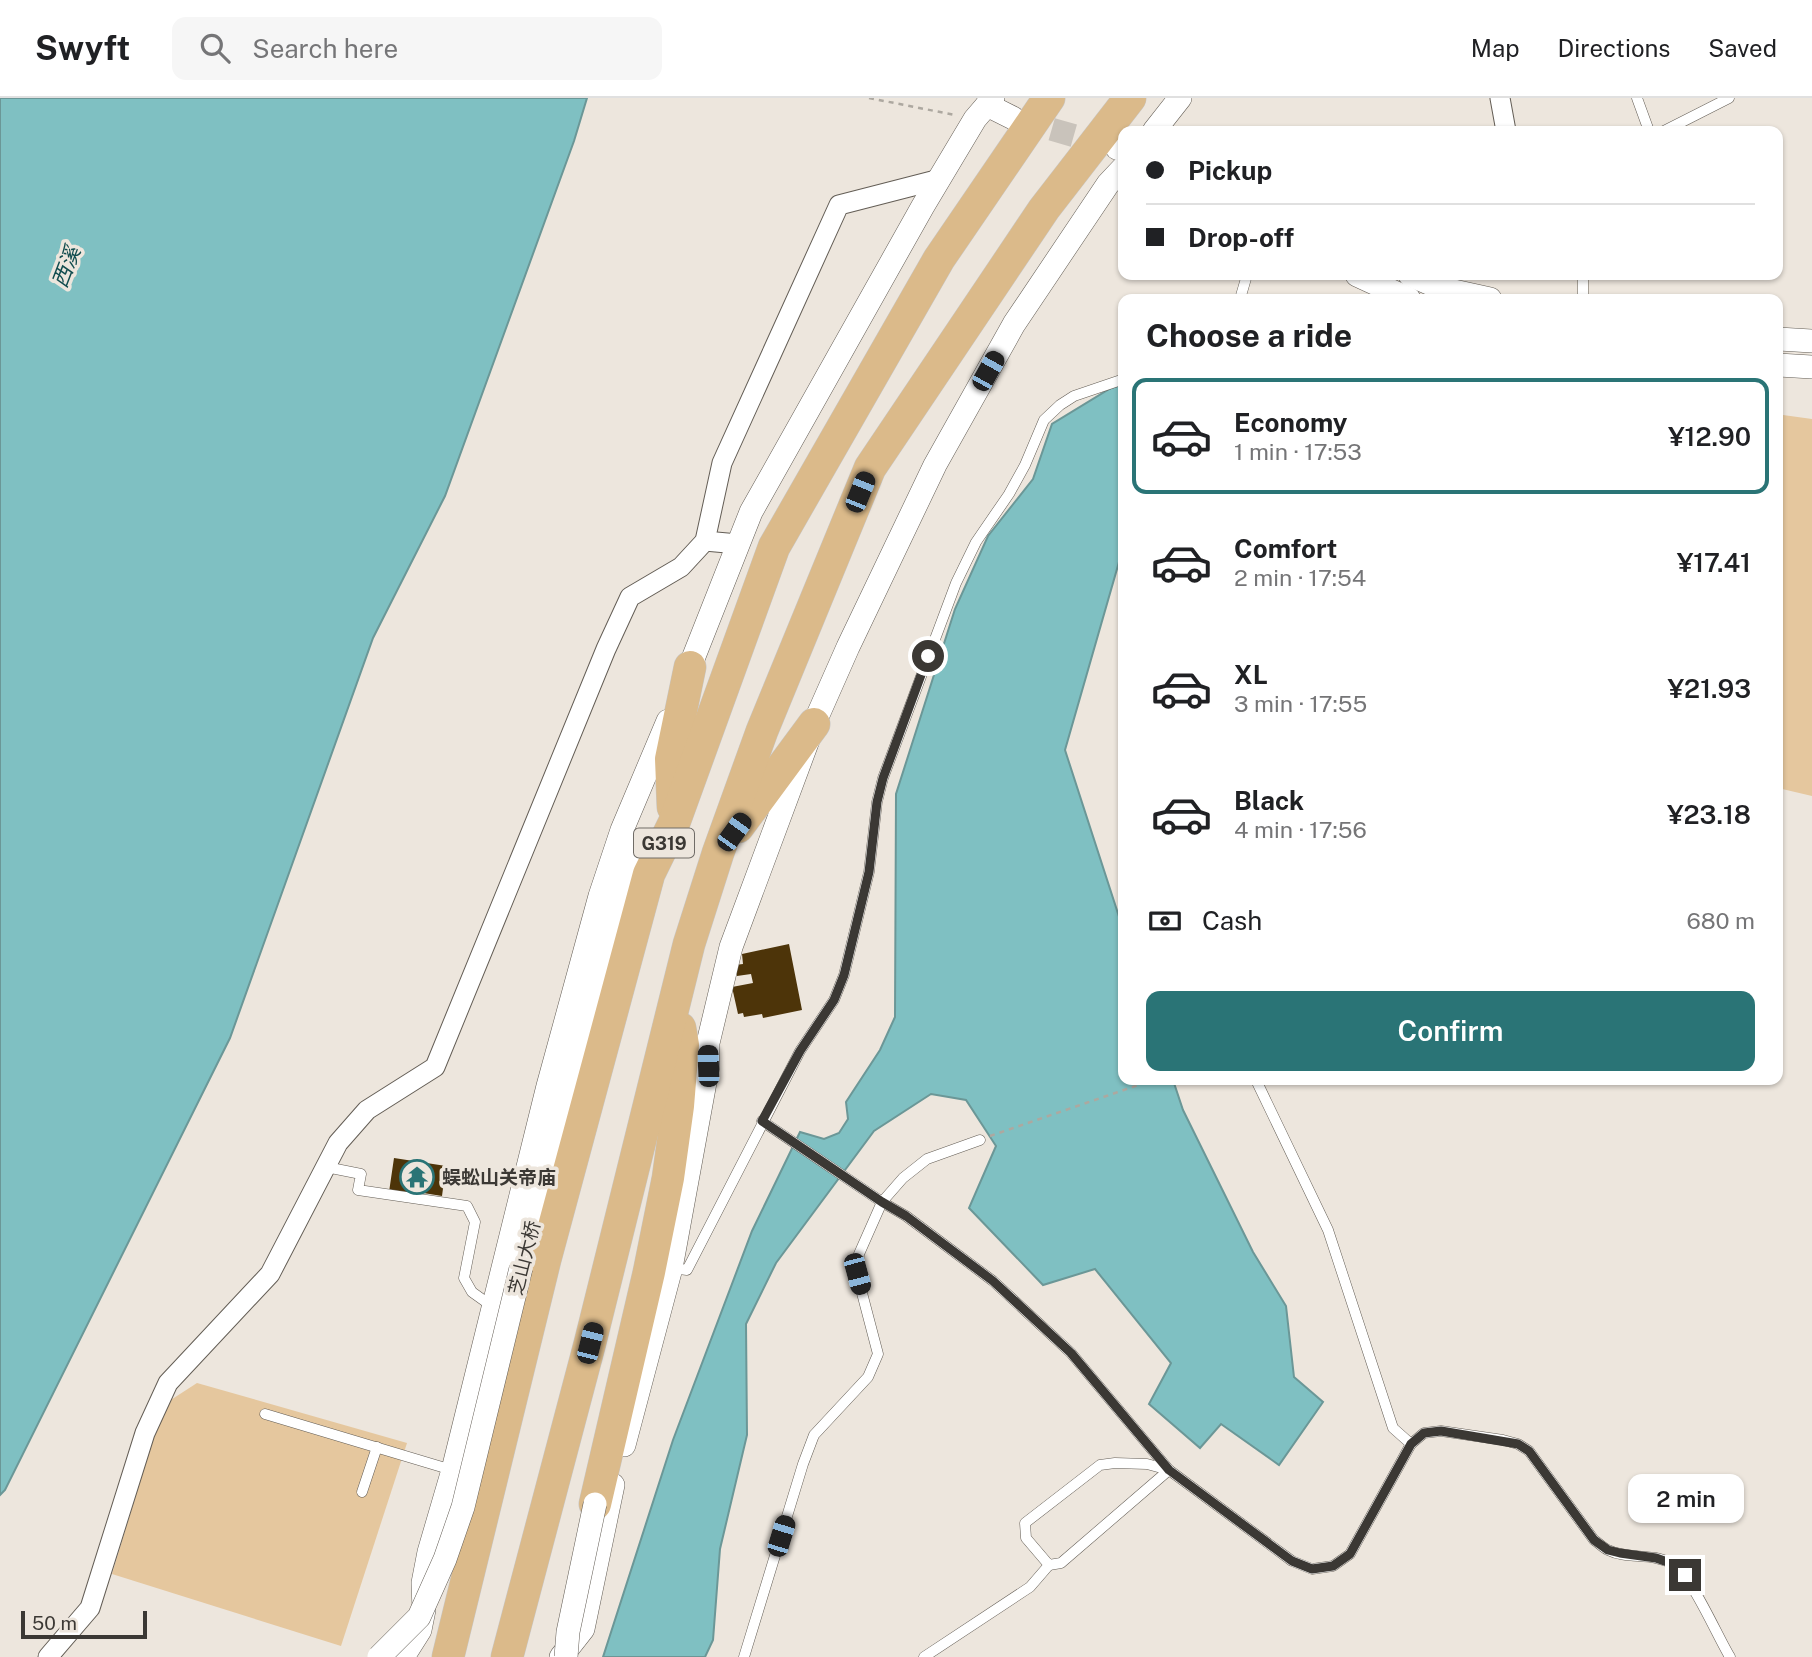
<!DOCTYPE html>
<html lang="en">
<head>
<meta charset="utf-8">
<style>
	body { margin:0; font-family:"Public Sans","Noto Sans SC",sans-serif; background:#f6f6f6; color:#202124; height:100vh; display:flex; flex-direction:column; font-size:26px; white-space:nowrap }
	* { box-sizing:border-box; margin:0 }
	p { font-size:23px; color:#757577 }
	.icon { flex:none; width:38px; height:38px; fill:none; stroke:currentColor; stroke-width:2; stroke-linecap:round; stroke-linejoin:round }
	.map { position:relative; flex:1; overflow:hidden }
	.panel { position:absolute; left:1118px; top:196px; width:665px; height:791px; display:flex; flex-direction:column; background:#fff; border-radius:14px; box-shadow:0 2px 5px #0004 }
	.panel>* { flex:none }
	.hud { position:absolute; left:1118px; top:28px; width:665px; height:154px; border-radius:14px; box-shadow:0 2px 5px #0004; display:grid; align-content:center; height:154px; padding:0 28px; background:#fff }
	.scale { position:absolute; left:21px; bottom:18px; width:126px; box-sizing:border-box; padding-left:7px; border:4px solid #3b3834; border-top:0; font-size:19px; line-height:24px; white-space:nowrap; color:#3b3834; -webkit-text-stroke:5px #ede6dd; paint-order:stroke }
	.end { position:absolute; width:32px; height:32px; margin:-16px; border:9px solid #3b3834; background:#fff; box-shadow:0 0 0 4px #fff }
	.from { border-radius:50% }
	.bubble { position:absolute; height:49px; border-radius:14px; background:#fff; box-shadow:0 2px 5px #0004; font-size:23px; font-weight:600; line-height:49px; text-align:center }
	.car { position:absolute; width:21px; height:42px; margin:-21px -10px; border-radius:9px; box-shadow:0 0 5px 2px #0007; background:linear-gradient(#222 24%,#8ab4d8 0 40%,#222 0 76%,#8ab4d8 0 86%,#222 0) }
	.hud b { display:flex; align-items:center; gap:24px; height:66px; font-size:26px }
	.hud b+b { border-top:2px solid #e0e0e0 }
	.hud i { width:18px; height:18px; background:#202124 }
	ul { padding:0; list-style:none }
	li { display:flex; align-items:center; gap:21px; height:116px; margin:0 14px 10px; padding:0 14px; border:4px solid transparent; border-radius:14px }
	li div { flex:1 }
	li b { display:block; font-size:26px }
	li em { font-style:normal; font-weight:600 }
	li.active { border-color:#2a7476 }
	li>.icon { width:63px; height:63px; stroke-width:1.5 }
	h2 { padding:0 28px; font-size:32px; line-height:84px }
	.pay { display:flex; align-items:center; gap:18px; height:77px; padding:0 28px; font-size:26px }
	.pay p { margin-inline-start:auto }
	.action { display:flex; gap:14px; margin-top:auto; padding:14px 28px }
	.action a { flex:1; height:80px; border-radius:14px; background:#2a7476; color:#fff; font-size:28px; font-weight:600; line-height:80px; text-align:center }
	header { display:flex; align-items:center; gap:42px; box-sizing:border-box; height:98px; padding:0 35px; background:#fff; border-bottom:2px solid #e0e0e0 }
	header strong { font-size:33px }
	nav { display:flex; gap:38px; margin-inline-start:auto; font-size:24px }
	.search { width:490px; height:63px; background:#f6f6f6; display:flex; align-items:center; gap:18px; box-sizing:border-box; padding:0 24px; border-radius:14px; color:#757577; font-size:26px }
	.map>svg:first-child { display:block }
	.green { fill:#e5c79e }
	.water { fill:#7fc0c2; stroke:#6b9797; stroke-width:2 }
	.building { fill:#4d3409 }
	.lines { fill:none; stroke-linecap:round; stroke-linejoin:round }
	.tertiary-tunnel { stroke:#c9c3bb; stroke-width:23; stroke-dasharray:23 11; stroke-linecap:butt }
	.service-casing { stroke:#635d55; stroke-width:11 }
	.minor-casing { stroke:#635d55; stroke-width:21 }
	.tertiary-casing { stroke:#635d55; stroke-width:24 }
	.trunk-casing { stroke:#c8c7c6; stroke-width:33 }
	.path { stroke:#ada8a0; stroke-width:2.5; stroke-dasharray:5 5; stroke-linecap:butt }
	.service { stroke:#fff; stroke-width:10 }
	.minor { stroke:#fff; stroke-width:19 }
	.tertiary { stroke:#fff; stroke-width:23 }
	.trunk { stroke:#dbba8a; stroke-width:32 }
	.tertiary-bridge-casing { stroke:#635d55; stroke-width:24; stroke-linecap:butt }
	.tertiary-bridge { stroke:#fff; stroke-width:23 }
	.route { stroke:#3b3834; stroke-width:9 }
	.labels { text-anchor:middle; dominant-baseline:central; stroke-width:7; stroke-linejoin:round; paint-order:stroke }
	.shield { fill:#ede6dd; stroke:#706c67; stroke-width:2 }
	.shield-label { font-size:18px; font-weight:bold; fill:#3b3834 }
	.poi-label { font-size:19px; font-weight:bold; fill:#3b3834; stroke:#ede6dd; text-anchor:start }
	.street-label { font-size:19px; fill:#3b3834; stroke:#ede6dd }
	.water-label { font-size:21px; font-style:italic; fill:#114c4e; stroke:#ede6dd }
</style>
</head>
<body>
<header>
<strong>Swyft</strong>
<div class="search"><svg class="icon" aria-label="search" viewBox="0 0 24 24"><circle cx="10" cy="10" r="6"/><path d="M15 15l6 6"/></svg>Search here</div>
<nav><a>Map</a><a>Directions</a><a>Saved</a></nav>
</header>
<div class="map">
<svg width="1812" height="1559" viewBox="0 0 1812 1559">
	<rect width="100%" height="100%" fill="#ede6dd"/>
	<!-- green -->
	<g class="green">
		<polygon points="1783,317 1812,321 1812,698 1778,690 1778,320"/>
		<polygon points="197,1285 407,1345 341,1548 112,1476 163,1307"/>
	</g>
	<!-- water -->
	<g class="water">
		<polygon points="0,0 587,0 574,43 445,398 373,540 230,940 5,1392 0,1397"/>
		<polygon points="1123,286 1123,450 1065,652 1123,831 1124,982 1173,982 1183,1012 1253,1154 1286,1208 1294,1279 1323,1304 1279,1367 1221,1326 1200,1350 1149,1306 1171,1265 1095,1171 1043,1187 969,1110 996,1048 966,1002 931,996 874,1033 776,1165 746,1226 747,1337 720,1451 713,1542 705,1559 603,1559 673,1342 752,1133 800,1034 824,1041 839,1035 848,1021 846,1004 880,952 895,919 896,696 955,511 988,438 1033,381 1052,326 1111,290"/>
	</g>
	<!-- building -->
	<g class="building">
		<polygon points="789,846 802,912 763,920 762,916 744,919 743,915 738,916 732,889 753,885 751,876 737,878 735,867 743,866 742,856"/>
		<polygon points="394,1060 446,1068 442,1098 417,1094 416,1098 389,1094"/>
	</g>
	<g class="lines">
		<!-- tertiary-tunnel -->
		<polyline class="tertiary-tunnel" points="1019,22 1107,47"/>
		<!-- service casing -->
		<g class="service-casing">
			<g id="service">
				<polyline points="1637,0 1649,33"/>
				<polyline points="1664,33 1729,0"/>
				<polyline points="1240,201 1247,177"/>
				<polyline points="1583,201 1583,177"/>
				<polyline points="1256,982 1328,1132 1393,1330 1411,1346"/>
				<path d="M 762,1023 L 882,1104 L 906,1118 L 993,1183 L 1071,1255 L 1169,1372 L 1292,1463 L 1312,1471 L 1333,1468 L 1350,1456 L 1411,1346 L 1424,1335 L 1441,1333 L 1503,1342 L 1518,1346 L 1529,1353 L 1594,1442 C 1599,1445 1603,1450 1608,1452 C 1628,1462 1653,1454 1672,1466 C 1691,1476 1717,1538 1730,1559"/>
				<polyline points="326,1069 361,1076 358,1092 467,1108 475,1124 464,1180 472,1194 493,1209"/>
				<polyline points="671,1170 687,1172 800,953 834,902 844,877 869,774 877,704 883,680 956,485 976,444 1009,396 1025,367 1044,322 1060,307 1074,298 1124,281"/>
				<polyline points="265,1316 452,1372"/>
				<polygon points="1115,1365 1147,1366 1169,1372 1061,1465 1049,1467 1026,1440 1025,1425 1100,1367"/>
				<polyline points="362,1394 377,1349"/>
				<polyline points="744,1559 803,1366 814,1337 868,1279 878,1256 857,1176 859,1156 882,1104 903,1080 927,1061 980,1042"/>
				<polyline points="924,1559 1030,1489 1049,1467"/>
			</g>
		</g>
		<!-- minor casing -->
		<g class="minor-casing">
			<g id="minor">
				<polyline points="1500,0 1506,33"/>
				<polyline points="705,443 738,446"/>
				<polyline points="48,1559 90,1510 145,1335 168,1285 270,1176 338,1045 367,1012 435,969 606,551 630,499 681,469 705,443 722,365 839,107 940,81"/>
			</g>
		</g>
		<!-- tertiary casing -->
		<g class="tertiary-casing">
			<g id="tertiary">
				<polyline points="987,7 1013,20"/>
				<polyline points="1154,33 1180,0"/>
				<polyline points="1117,50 1124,50"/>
				<polyline points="1357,177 1409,201"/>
				<polyline points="1410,177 1440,190 1490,201"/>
				<polyline points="1778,241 1812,243"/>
				<polyline points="1778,267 1812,269"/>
				<polyline points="685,581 751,414 923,108 975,21 993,0"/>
				<polyline points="521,1170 632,744"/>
				<polyline points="624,1347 671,1170 708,968 708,945 731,849 814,626 848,549 935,367 1014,226 1108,86 1124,69"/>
				<polyline points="403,1559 420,1532 424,1512 423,1485 429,1454 453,1372 548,988 600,798 622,732 668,623"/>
				<polyline points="561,1559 583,1531 613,1387"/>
			</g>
		</g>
		<!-- trunk casing -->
		<g class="trunk-casing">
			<g id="trunk">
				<polyline points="673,709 671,661 690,569"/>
				<polyline points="738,729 814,626"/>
				<polyline points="595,1406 649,1174 668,1080 678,1008 683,947 680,930"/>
				<polyline points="448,1559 545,1162 649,776 674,725 774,449 939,161 1049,0"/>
				<polyline points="507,1559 590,1245 689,846 718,755 762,633 870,370 1044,111 1130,0"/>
			</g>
		</g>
		<!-- path -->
		<g class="path">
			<polyline points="869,0 955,17"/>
			<polyline points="990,1038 1153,982"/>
		</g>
		<!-- service -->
		<use href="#service" class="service"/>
		<!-- minor -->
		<use href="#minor" class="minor"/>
		<!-- tertiary -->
		<use href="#tertiary" class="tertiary"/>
		<!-- trunk -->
		<use href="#trunk" class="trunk"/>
		<!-- tertiary-bridge casing -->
		<g class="tertiary-bridge-casing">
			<g id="tertiary-bridge">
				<polyline points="379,1559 419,1519 445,1461 463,1409 521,1170"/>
				<polyline points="566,1559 568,1534 595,1406"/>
			</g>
		</g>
		<!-- tertiary-bridge -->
		<use href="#tertiary-bridge" class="tertiary-bridge"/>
	</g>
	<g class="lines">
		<!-- route -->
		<polyline class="route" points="928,558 883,680 877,704 869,774 844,877 834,902 800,953 762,1023 882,1104 906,1118 993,1183 1071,1255 1169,1372 1292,1463 1312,1471 1333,1468 1350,1456 1411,1346 1424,1335 1441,1333 1518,1346 1529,1353 1594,1442 1608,1452 1620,1455 1656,1460 1673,1466 1685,1477"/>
	</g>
	<!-- icons -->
	<defs>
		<g id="temple-ring" transform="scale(1.75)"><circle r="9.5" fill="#ede6dd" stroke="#2a7476" stroke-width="1.5"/><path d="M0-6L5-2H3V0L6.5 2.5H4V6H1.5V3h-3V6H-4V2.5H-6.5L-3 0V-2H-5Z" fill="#2a7476"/></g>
	</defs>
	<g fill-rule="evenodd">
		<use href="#temple-ring" x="417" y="1079"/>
	</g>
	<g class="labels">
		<!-- shield labels -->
		<rect class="shield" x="634" y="730.5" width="60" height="29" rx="5"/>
		<g class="shield-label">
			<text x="664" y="745">G319</text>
		</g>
		<!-- poi labels -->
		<g class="poi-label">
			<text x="442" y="1079">蜈蚣山关帝庙</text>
		</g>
		<!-- street labels -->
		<g class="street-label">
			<text transform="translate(524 1160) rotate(-76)">芝山大桥</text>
		</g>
		<!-- water labels -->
		<g class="water-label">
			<text transform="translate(66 169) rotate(-69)">西溪</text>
		</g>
	</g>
</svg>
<div class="scale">50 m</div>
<i class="end from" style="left:928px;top:558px"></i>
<i class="end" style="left:1685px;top:1477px"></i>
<div class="bubble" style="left:1628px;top:1376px;width:116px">2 min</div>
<i class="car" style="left:988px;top:273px;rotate:29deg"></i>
<i class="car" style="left:860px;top:394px;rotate:22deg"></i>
<i class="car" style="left:734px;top:734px;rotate:36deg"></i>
<i class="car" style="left:708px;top:968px;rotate:358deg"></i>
<i class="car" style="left:857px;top:1176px;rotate:165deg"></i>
<i class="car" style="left:590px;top:1245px;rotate:14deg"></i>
<i class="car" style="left:781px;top:1438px;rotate:17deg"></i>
<div class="hud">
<b><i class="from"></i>Pickup</b>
<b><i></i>Drop-off</b>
</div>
<section class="panel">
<h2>Choose a ride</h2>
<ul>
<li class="active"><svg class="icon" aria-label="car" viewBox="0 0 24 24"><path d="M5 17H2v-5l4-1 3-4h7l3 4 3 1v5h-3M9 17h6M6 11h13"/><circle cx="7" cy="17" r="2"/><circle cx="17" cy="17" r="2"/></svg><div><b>Economy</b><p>1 min · 17:53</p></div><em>¥12.90</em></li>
<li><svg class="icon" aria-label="car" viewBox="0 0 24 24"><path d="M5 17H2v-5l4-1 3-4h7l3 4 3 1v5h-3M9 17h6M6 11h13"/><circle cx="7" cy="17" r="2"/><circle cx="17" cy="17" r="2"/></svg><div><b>Comfort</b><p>2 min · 17:54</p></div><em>¥17.41</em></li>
<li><svg class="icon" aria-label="car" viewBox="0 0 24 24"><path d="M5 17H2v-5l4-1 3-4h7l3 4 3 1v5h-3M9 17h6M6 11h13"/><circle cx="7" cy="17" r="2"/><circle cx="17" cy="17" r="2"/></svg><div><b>XL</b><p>3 min · 17:55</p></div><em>¥21.93</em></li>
<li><svg class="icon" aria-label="car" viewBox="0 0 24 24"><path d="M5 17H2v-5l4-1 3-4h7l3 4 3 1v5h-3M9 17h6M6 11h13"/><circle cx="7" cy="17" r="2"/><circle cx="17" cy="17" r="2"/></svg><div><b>Black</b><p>4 min · 17:56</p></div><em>¥23.18</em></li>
</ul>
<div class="pay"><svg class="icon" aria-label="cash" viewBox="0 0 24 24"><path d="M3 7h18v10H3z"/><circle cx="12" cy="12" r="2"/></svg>Cash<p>680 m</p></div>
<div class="action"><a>Confirm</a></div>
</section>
</div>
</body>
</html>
